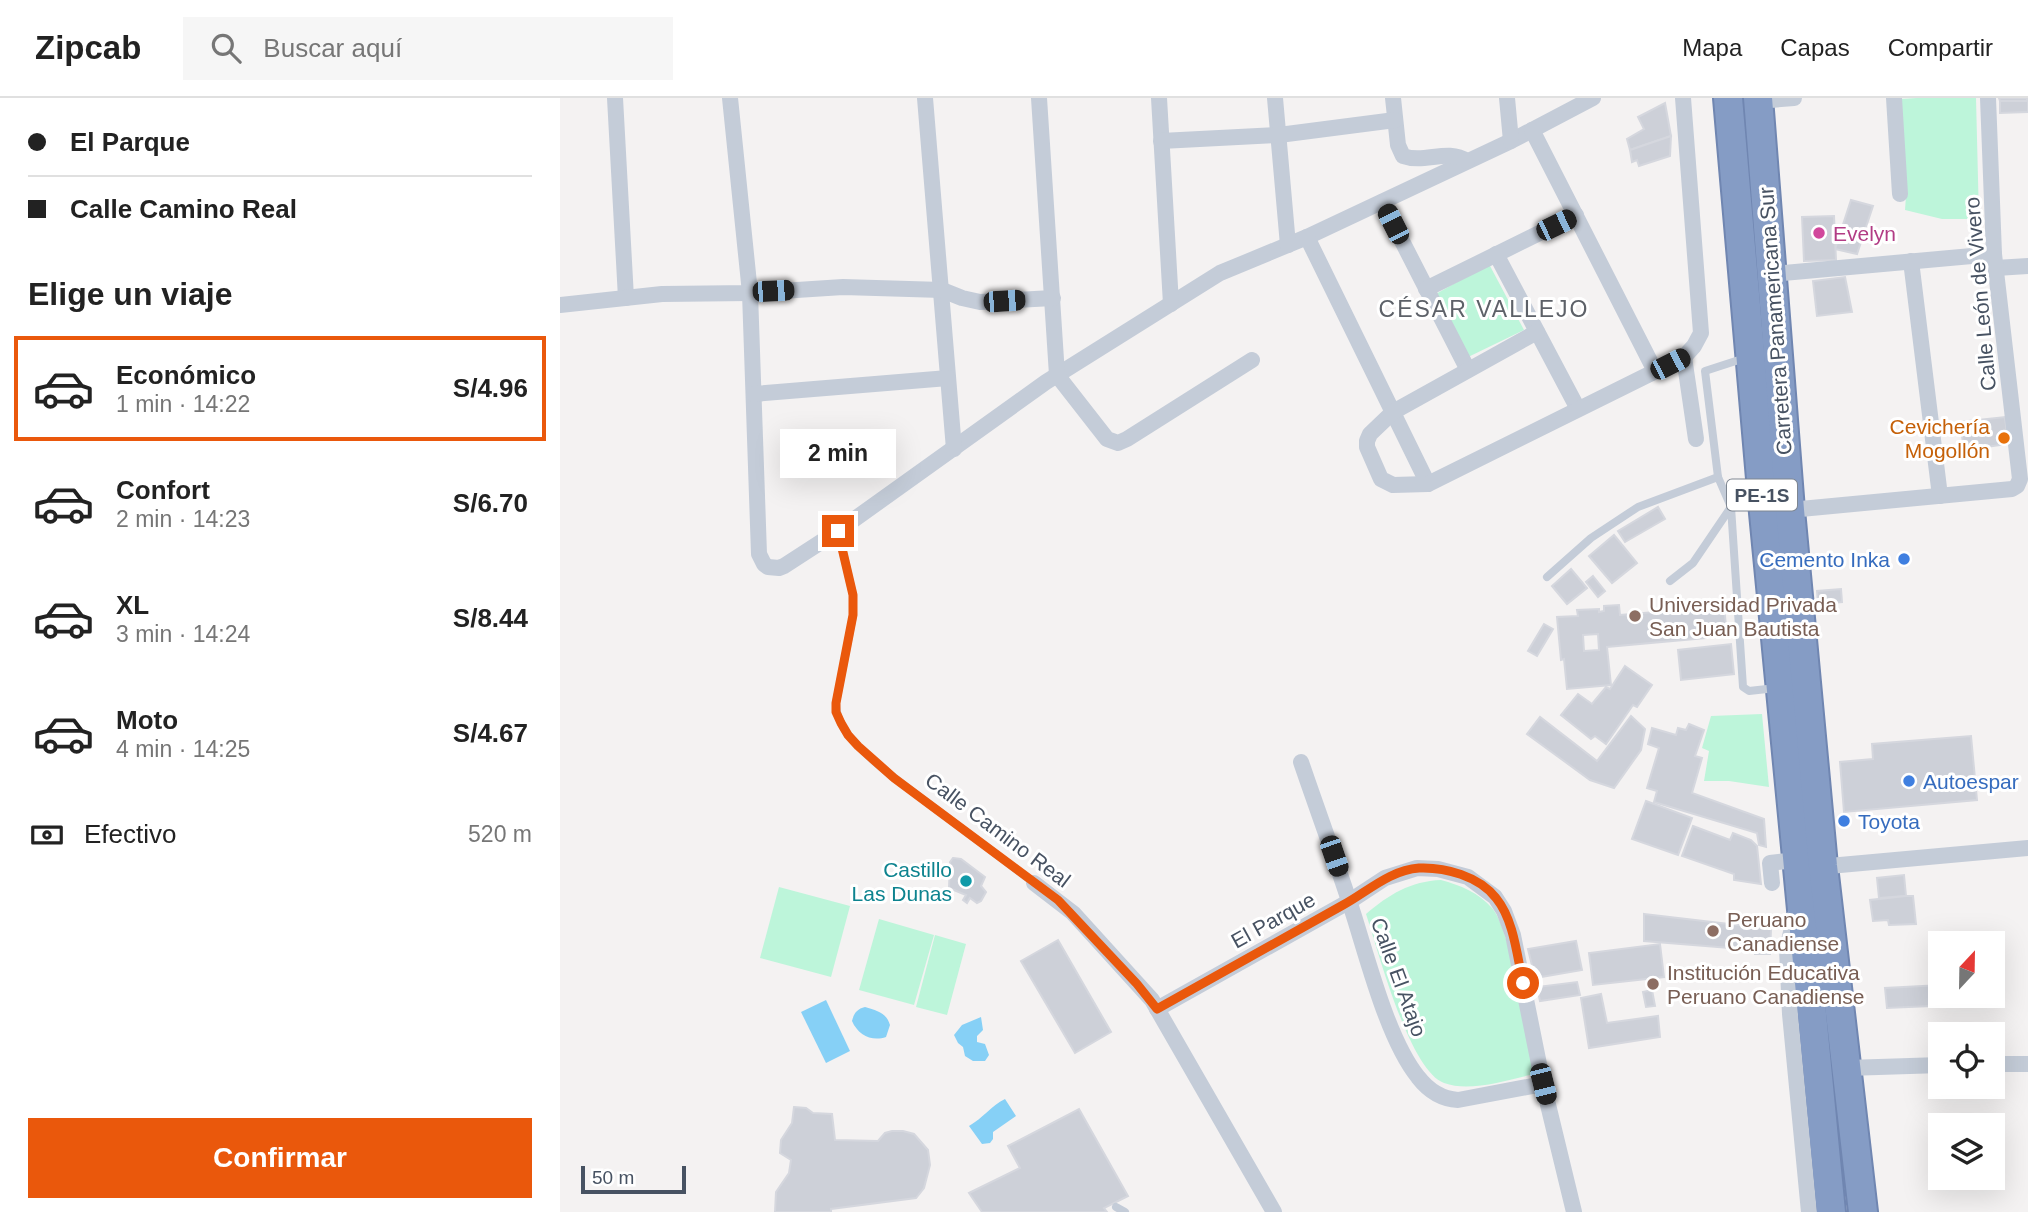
<!DOCTYPE html>
<html lang="es">
<head>
<meta charset="utf-8">
<style>
	body { margin:0; font-family:Arial,sans-serif; background:#f6f6f6; color:#222; height:100vh; display:flex; flex-direction:column; font-size:26px; white-space:nowrap }
	* { box-sizing:border-box; margin:0 }
	p { font-size:23px; color:#767676 }
	.icon { flex:none; width:38px; height:38px; fill:none; stroke:currentColor; stroke-width:2; stroke-linecap:round; stroke-linejoin:round }
	.map { position:relative; flex:1; overflow:hidden }
	.drawer { display:flex; flex-direction:column; background:#fff; width:560px }
	.drawer>* { flex:none }
	.hud { display:grid; align-content:center; height:154px; padding:0 28px; background:#fff }
	.needle { width:46px; rotate:22deg }
	.controls { position:absolute; left:1368px; top:833px; display:grid; gap:14px }
	.controls a { display:grid; place-items:center; width:77px; height:77px; border-radius:0px; background:#fff; box-shadow:0 7px 28px #0002; font-size:35px }
	.scale { position:absolute; left:21px; bottom:18px; width:105px; box-sizing:border-box; padding-left:7px; border:4px solid #475262; border-top:0; font-size:19px; line-height:24px; white-space:nowrap; color:#475262; -webkit-text-stroke:5px #fff; paint-order:stroke }
	.end { position:absolute; width:32px; height:32px; margin:-16px; border:9px solid #ea580c; background:#fff; box-shadow:0 0 0 4px #fff }
	.from { border-radius:50% }
	.bubble { position:absolute; height:49px; border-radius:0px; background:#fff; box-shadow:0 7px 28px #0002; font-size:23px; font-weight:700; line-height:49px; text-align:center }
	.car { position:absolute; width:21px; height:42px; margin:-21px -10px; border-radius:9px; box-shadow:0 0 5px 2px #0007; background:linear-gradient(#222 24%,#8ab4d8 0 40%,#222 0 76%,#8ab4d8 0 86%,#222 0) }
	.hud b { display:flex; align-items:center; gap:24px; height:66px; font-size:26px }
	.hud b+b { border-top:2px solid #e0e0e0 }
	.hud i { width:18px; height:18px; background:#222 }
	ul { padding:0; list-style:none }
	li { display:flex; align-items:center; gap:21px; height:105px; margin:0 14px 10px; padding:0 14px; border:4px solid transparent; border-radius:0px }
	li div { flex:1 }
	li b { display:block; font-size:26px }
	li em { font-style:normal; font-weight:700 }
	li.on { border-color:#ea580c }
	li>.icon { width:63px; height:63px; stroke-width:1.5 }
	h2 { padding:0 28px; font-size:32px; line-height:84px }
	.pay { display:flex; align-items:center; gap:18px; height:77px; padding:0 28px; font-size:26px }
	.pay p { margin-inline-start:auto }
	.button { display:flex; gap:14px; margin-top:auto; padding:14px 28px }
	.button a { flex:1; height:80px; border-radius:0px; background:#ea580c; color:#fff; font-size:28px; font-weight:700; line-height:80px; text-align:center }
	header { display:flex; align-items:center; gap:42px; box-sizing:border-box; height:98px; padding:0 35px; background:#fff; border-bottom:2px solid #e0e0e0 }
	header strong { font-size:33px }
	nav { display:flex; gap:38px; margin-inline-start:auto; font-size:24px }
	.search { width:490px; height:63px; background:#f6f6f6; display:flex; align-items:center; gap:18px; box-sizing:border-box; padding:0 24px; border-radius:0px; color:#767676; font-size:26px }
	main { display:flex; flex:1; min-height:0 }
	.map>svg:first-child { display:block }
	.green { fill:#bdf5da }
	.water { fill:#86d0f6 }
	.building { fill:#cdd0d8; stroke:#d5d7de; stroke-width:2; fill-rule:evenodd }
	.lines { fill:none; stroke-linecap:round; stroke-linejoin:round }
	.highway-casing { stroke:#7086b1; stroke-width:32 }
	.lane { stroke:#c4ccd8; stroke-width:8 }
	.street { stroke:#c4ccd8; stroke-width:16 }
	.highway { stroke:#859cc5; stroke-width:28 }
	.route { stroke:#ea580c; stroke-width:9 }
	.hotel-dot { fill:#d1479c; stroke:#fff; stroke-width:2.5 }
	.food-dot { fill:#e8710a; stroke:#fff; stroke-width:2.5 }
	.shop-dot { fill:#3f7fe0; stroke:#fff; stroke-width:2.5 }
	.education-dot { fill:#8d6e63; stroke:#fff; stroke-width:2.5 }
	.culture-dot { fill:#0f9aa8; stroke:#fff; stroke-width:2.5 }
	.labels { text-anchor:middle; dominant-baseline:central; stroke-width:6; stroke-linejoin:round; paint-order:stroke }
	.shield { fill:#fff; stroke:#7e8691; stroke-width:2 }
	.shield-label { font-size:19px; font-weight:bold; fill:#475262 }
	.hotel-label { font-size:21px; fill:#b23c85; stroke:#fff; text-anchor:start }
	.street-label { font-size:21px; fill:#475262; stroke:#fff }
	.food-label { font-size:21px; fill:#c56008; stroke:#fff; text-anchor:end }
	.shop-label { font-size:21px; fill:#366cbe; stroke:#fff; text-anchor:start }
	.education-label { font-size:21px; fill:#785e54; stroke:#fff; text-anchor:start }
	.culture-label { font-size:21px; fill:#0d838f; stroke:#fff; text-anchor:end }
	.neighbourhood-label { font-size:23px; letter-spacing:2px; fill:#5d6168; stroke:#fff }
</style>
</head>
<body>
<header>
<strong>Zipcab</strong>
<div class="search"><svg class="icon" aria-label="search" viewBox="0 0 24 24"><circle cx="10" cy="10" r="6"/><path d="M15 15l6 6"/></svg>Buscar aquí</div>
<nav><a>Mapa</a><a>Capas</a><a>Compartir</a></nav>
</header>
<main>
<section class="drawer">
<div class="hud">
<b><i class="from"></i>El Parque</b>
<b><i></i>Calle Camino Real</b>
</div>
<h2>Elige un viaje</h2>
<ul>
<li class="on"><svg class="icon" aria-label="car" viewBox="0 0 24 24"><path d="M5 17H2v-5l4-1 3-4h7l3 4 3 1v5h-3M9 17h6M6 11h13"/><circle cx="7" cy="17" r="2"/><circle cx="17" cy="17" r="2"/></svg><div><b>Económico</b><p>1 min · 14:22</p></div><em>S/4.96</em></li>
<li><svg class="icon" aria-label="car" viewBox="0 0 24 24"><path d="M5 17H2v-5l4-1 3-4h7l3 4 3 1v5h-3M9 17h6M6 11h13"/><circle cx="7" cy="17" r="2"/><circle cx="17" cy="17" r="2"/></svg><div><b>Confort</b><p>2 min · 14:23</p></div><em>S/6.70</em></li>
<li><svg class="icon" aria-label="car" viewBox="0 0 24 24"><path d="M5 17H2v-5l4-1 3-4h7l3 4 3 1v5h-3M9 17h6M6 11h13"/><circle cx="7" cy="17" r="2"/><circle cx="17" cy="17" r="2"/></svg><div><b>XL</b><p>3 min · 14:24</p></div><em>S/8.44</em></li>
<li><svg class="icon" aria-label="car" viewBox="0 0 24 24"><path d="M5 17H2v-5l4-1 3-4h7l3 4 3 1v5h-3M9 17h6M6 11h13"/><circle cx="7" cy="17" r="2"/><circle cx="17" cy="17" r="2"/></svg><div><b>Moto</b><p>4 min · 14:25</p></div><em>S/4.67</em></li>
</ul>
<div class="pay"><svg class="icon" aria-label="cash" viewBox="0 0 24 24"><path d="M3 7h18v10H3z"/><circle cx="12" cy="12" r="2"/></svg>Efectivo<p>520 m</p></div>
<div class="button"><a>Confirmar</a></div>
</section>
<div class="map">
<svg width="1468" height="1114" viewBox="0 0 1468 1114">
	<rect width="100%" height="100%" fill="#f4f2f2"/>
	<!-- green -->
	<g class="green">
		<polygon points="1357,0 1416,0 1419,121 1382,121 1345,112 1346,98 1340,1"/>
		<polygon points="929,166 964,232 904,261 874,197"/>
		<polygon points="1202,616 1209,689 1169,683 1144,683 1149,653 1142,650 1151,618"/>
		<path d="M 881,782 C 900,787 919,795 932,810 C 951,831 968,943 975,976 C 948,981 911,995 884,985 C 849,972 818,852 806,816 C 828,797 851,783 881,782 Z"/>
		<polygon points="219,789 290,808 271,879 200,860"/>
		<polygon points="319,821 374,837 354,907 299,892"/>
		<polygon points="375,837 406,846 387,917 356,909"/>
	</g>
	<!-- water -->
	<g class="water">
		<polygon points="266,902 290,953 266,965 241,914"/>
		<path d="M 305,909 C 317,913 326,914 330,927 L 326,939 C 312,944 298,937 292,923 C 294,915 297,911 305,909 Z"/>
		<polygon points="421,919 423,932 417,938 417,944 425,946 429,957 425,963 413,963 405,958 403,949 398,945 394,937 402,927"/>
		<path d="M 445,1001 L 456,1018 L 433,1034 L 433,1041 L 430,1045 L 422,1046 L 409,1028 C 423,1020 431,1008 445,1001 Z"/>
	</g>
	<!-- building -->
	<g class="building">
		<polygon points="1439,0 1467,0 1467,3 1440,3"/>
		<polygon points="1440,3 1468,3 1468,14 1440,15"/>
		<polygon points="1105,5 1111,38 1070,52 1067,41 1084,31 1078,19"/>
		<polygon points="1111,38 1110,58 1079,68 1077,62 1072,64 1070,52"/>
		<polygon points="1291,102 1313,108 1297,156 1275,151"/>
		<polygon points="1274,118 1276,162 1244,163 1242,119"/>
		<polygon points="1285,179 1292,214 1257,218 1253,183"/>
		<polygon points="1445,319 1448,346 1404,352 1400,324"/>
		<polygon points="1098,409 1105,421 1065,444 1058,433"/>
		<polygon points="1054,437 1077,465 1052,485 1029,458"/>
		<polygon points="1011,471 1027,490 1007,506 992,488"/>
		<polygon points="1033,478 1045,493 1038,499 1026,484"/>
		<polygon points="1281,491 1282,504 1258,506 1257,493"/>
		<path d="M 1059,507 L 1060,517 L 1164,508 L 1167,538 L 1047,549 L 1051,587 L 1007,591 L 1004,561 L 1001,562 L 997,519 L 1018,518 L 1017,512 L 1039,511 L 1039,514 L 1044,513 L 1044,508 ZM 1038,536 L 1039,552 L 1024,553 L 1023,537 Z"/>
		<polygon points="984,526 993,531 977,558 968,553"/>
		<polygon points="1171,546 1174,576 1121,582 1118,552"/>
		<polygon points="1065,568 1092,587 1077,609 1073,607 1046,646 1035,638 1031,641 1001,617 1018,596 1032,606 1046,589 1050,591"/>
		<polygon points="1071,618 1085,631 1081,652 1054,690 1030,682 967,636 980,619 1037,663"/>
		<polygon points="1129,626 1144,632 1135,658 1142,660 1132,695 1204,721 1206,749 1199,747 1197,735 1094,704 1097,693 1087,690 1099,650 1088,646 1092,630 1116,637 1118,630 1126,632"/>
		<polygon points="1411,638 1417,702 1284,714 1280,664 1313,661 1312,646"/>
		<polygon points="1086,703 1132,720 1118,757 1072,741"/>
		<polygon points="1133,728 1170,742 1173,735 1191,742 1197,748 1201,786 1174,782 1174,776 1122,758"/>
		<polygon points="393,760 401,761 425,779 421,788 426,794 421,803 417,805 410,800 407,805 403,802 406,797 389,790 390,764"/>
		<polygon points="1344,777 1346,798 1319,800 1317,780"/>
		<polygon points="1346,798 1353,798 1356,826 1329,827 1328,822 1313,823 1310,802"/>
		<polygon points="1084,816 1211,831 1210,856 1195,856 1195,852 1084,843"/>
		<polygon points="498,842 551,934 515,955 461,863"/>
		<polygon points="1016,843 1022,872 975,880 968,851"/>
		<polygon points="1100,846 1104,879 1033,887 1029,855"/>
		<polygon points="1017,884 1020,897 980,903 977,889"/>
		<polygon points="1381,887 1381,898 1392,898 1393,907 1327,910 1325,890"/>
		<polygon points="1092,892 1095,908 1086,909 1083,894"/>
		<polygon points="1041,896 1047,925 1098,918 1100,939 1029,950 1021,900"/>
		<polygon points="234,1009 246,1010 253,1015 272,1016 275,1042 318,1043 325,1035 332,1033 343,1033 354,1036 368,1052 370,1067 364,1090 356,1100 271,1111 271,1114 215,1114 216,1094 229,1075 231,1062 220,1055 221,1042 232,1025"/>
		<polygon points="519,1011 568,1098 544,1110 547,1114 422,1114 409,1095 460,1070 448,1048"/>
	</g>
	<g class="lines">
		<!-- highway casing -->
		<g class="highway-casing">
			<g id="highway">
				<polyline points="1168,0 1204,415 1271,1114"/>
				<polyline points="1198,0 1230,412 1263,768 1303,1114"/>
			</g>
		</g>
		<!-- lane -->
		<g class="lane">
			<polyline points="1185,260 1145,273 1158,379 1171,409 1183,589 1189,593 1216,590"/>
			<path d="M 278,433 L 293,497 L 293,518 L 276,605 C 276,617 282,630 290,639 C 311,664 339,683 365,703 C 401,730 438,757 474,785"/>
			<polyline points="987,479 1031,440 1078,409 1158,379"/>
			<polyline points="1110,483 1133,465 1171,409"/>
			<polyline points="556,1109 565,1114"/>
		</g>
		<!-- street -->
		<g class="street">
			<polyline points="55,0 66,200"/>
			<polyline points="170,0 190,195 199,456 204,466 208,469 219,470 224,468 278,433 486,284 660,175 747,139 951,43 1033,0"/>
			<polyline points="365,0 394,351"/>
			<polyline points="479,0 497,277 547,341 558,345 567,341 692,262"/>
			<polyline points="599,0 611,206"/>
			<polyline points="715,0 728,147"/>
			<path d="M 833,0 L 838,47 L 843,58 C 865,66 887,50 907,63"/>
			<polyline points="947,0 951,43"/>
			<polyline points="1334,0 1340,96"/>
			<polyline points="1198,3 1234,0"/>
			<polyline points="972,32 1095,273"/>
			<polyline points="601,43 719,37 835,22"/>
			<polyline points="822,104 908,272"/>
			<polyline points="747,139 868,386"/>
			<polyline points="936,156 1018,311"/>
			<polyline points="1351,163 1380,398"/>
			<polyline points="1436,170 1468,168"/>
			<polyline points="1212,176 1434,156"/>
			<polyline points="866,191 1016,117"/>
			<polyline points="0,207 102,196 190,195 283,189 382,192 402,200 420,204 493,200"/>
			<polyline points="977,234 833,314 810,336 807,343 807,349 821,381 833,387 868,386 1124,259 1134,248 1141,235 1123,0"/>
			<polyline points="1124,259 1136,341"/>
			<polyline points="194,296 388,280"/>
			<polyline points="1230,412 1452,391 1457,388 1460,381 1434,156 1428,0"/>
			<path d="M 741,664 C 758,714 777,765 793,815 C 808,862 828,942 858,979 C 868,992 882,1001 898,1002 L 983,986"/>
			<polyline points="1258,769 1468,750"/>
			<polyline points="474,785 513,815 592,902 714,1114"/>
			<polyline points="1212,785 1210,765 1243,761"/>
			<polyline points="1235,817 1227,851 1230,916 1249,1114"/>
			<polyline points="597,911 790,803 825,780 857,770 878,771 908,779 935,799 944,813 953,837 983,986 1014,1114"/>
			<polyline points="1433,966 1468,966"/>
			<polyline points="1287,970 1381,967"/>
		</g>
		<!-- highway -->
		<use href="#highway" class="highway"/>
	</g>
	<g class="lines">
		<!-- route -->
		<path class="route" d="M 278,433 L 293,497 L 293,517 L 276,605 L 276,614 L 281,625 L 288,637 L 298,648 L 334,680 L 498,802 L 577,886 L 597,911 C 659,877 721,842 783,807 C 807,794 830,772 859,770 C 885,769 919,778 936,800 C 954,822 957,858 963,885"/>
	</g>
	<!-- markers -->
	<circle class="hotel-dot" cx="1259" cy="135" r="7"/>
	<circle class="food-dot" cx="1444" cy="340" r="7"/>
	<g class="shop-dot">
		<circle cx="1344" cy="461" r="7"/>
		<circle cx="1349" cy="683" r="7"/>
		<circle cx="1284" cy="723" r="7"/>
	</g>
	<g class="education-dot">
		<circle cx="1075" cy="518" r="7"/>
		<circle cx="1153" cy="833" r="7"/>
		<circle cx="1093" cy="886" r="7"/>
	</g>
	<circle class="culture-dot" cx="406" cy="783" r="7"/>
	<g class="labels">
		<!-- shield labels -->
		<rect class="shield" x="1167" y="381.5" width="70" height="31" rx="5"/>
		<g class="shield-label">
			<text x="1202" y="397">PE-1S</text>
		</g>
		<!-- hotel labels -->
		<g class="hotel-label">
			<text x="1273" y="135">Evelyn</text>
		</g>
		<!-- street labels -->
		<g class="street-label">
			<text transform="translate(1420 196) rotate(-95)">Calle León de Vivero</text>
			<text transform="translate(1215 223) rotate(-94)">Carretera Panamericana Sur</text>
			<text transform="translate(438 732) rotate(37)">Calle Camino Real</text>
			<text transform="translate(713 822) rotate(-29)">El Parque</text>
			<text transform="translate(839 879) rotate(70)">Calle El Atajo</text>
		</g>
		<!-- food labels -->
		<g class="food-label">
			<text x="1430" y="328">Cevichería<tspan x="1430" dy="24">Mogollón</tspan></text>
		</g>
		<!-- shop labels -->
		<g class="shop-label">
			<text x="1330" y="461" text-anchor="end">Cemento Inka</text>
			<text x="1363" y="683">Autoespar</text>
			<text x="1298" y="723">Toyota</text>
		</g>
		<!-- education labels -->
		<g class="education-label">
			<text x="1089" y="506">Universidad Privada<tspan x="1089" dy="24">San Juan Bautista</tspan></text>
			<text x="1167" y="821">Peruano<tspan x="1167" dy="24">Canadiense</tspan></text>
			<text x="1107" y="874">Institución Educativa<tspan x="1107" dy="24">Peruano Canadiense</tspan></text>
		</g>
		<!-- culture labels -->
		<g class="culture-label">
			<text x="392" y="771">Castillo<tspan x="392" dy="24">Las Dunas</tspan></text>
		</g>
		<!-- neighbourhood labels -->
		<g class="neighbourhood-label">
			<text x="924" y="211">CÉSAR VALLEJO</text>
		</g>
	</g>
</svg>
<div class="controls">
<a><svg class="needle" viewBox="-14 -14 28 28"><path d="M0-13l5 13h-10z" fill="#e53935"/><path d="M0 13l5-13h-10z" fill="#767676"/></svg></a>
<a><svg class="icon" aria-label="locate" viewBox="0 0 24 24"><circle cx="12" cy="12" r="6"/><path d="M12 2v4M12 18v4M2 12h4M18 12h4"/></svg></a>
<a><svg class="icon" aria-label="layers" viewBox="0 0 24 24"><path d="M12 4l9 5-9 5-9-5zM3 14l9 5 9-5"/></svg></a>
</div>
<div class="scale">50 m</div>
<i class="end from" style="left:963px;top:885px"></i>
<i class="end" style="left:278px;top:433px"></i>
<div class="bubble" style="left:220px;top:331px;width:116px">2 min</div>
<i class="car" style="left:833px;top:126px;rotate:333deg"></i>
<i class="car" style="left:996px;top:127px;rotate:64deg"></i>
<i class="car" style="left:213px;top:193px;rotate:87deg"></i>
<i class="car" style="left:444px;top:203px;rotate:86deg"></i>
<i class="car" style="left:1110px;top:266px;rotate:63deg"></i>
<i class="car" style="left:774px;top:758px;rotate:161deg"></i>
<i class="car" style="left:983px;top:986px;rotate:166deg"></i>
</div>
</main>
</body>
</html>
